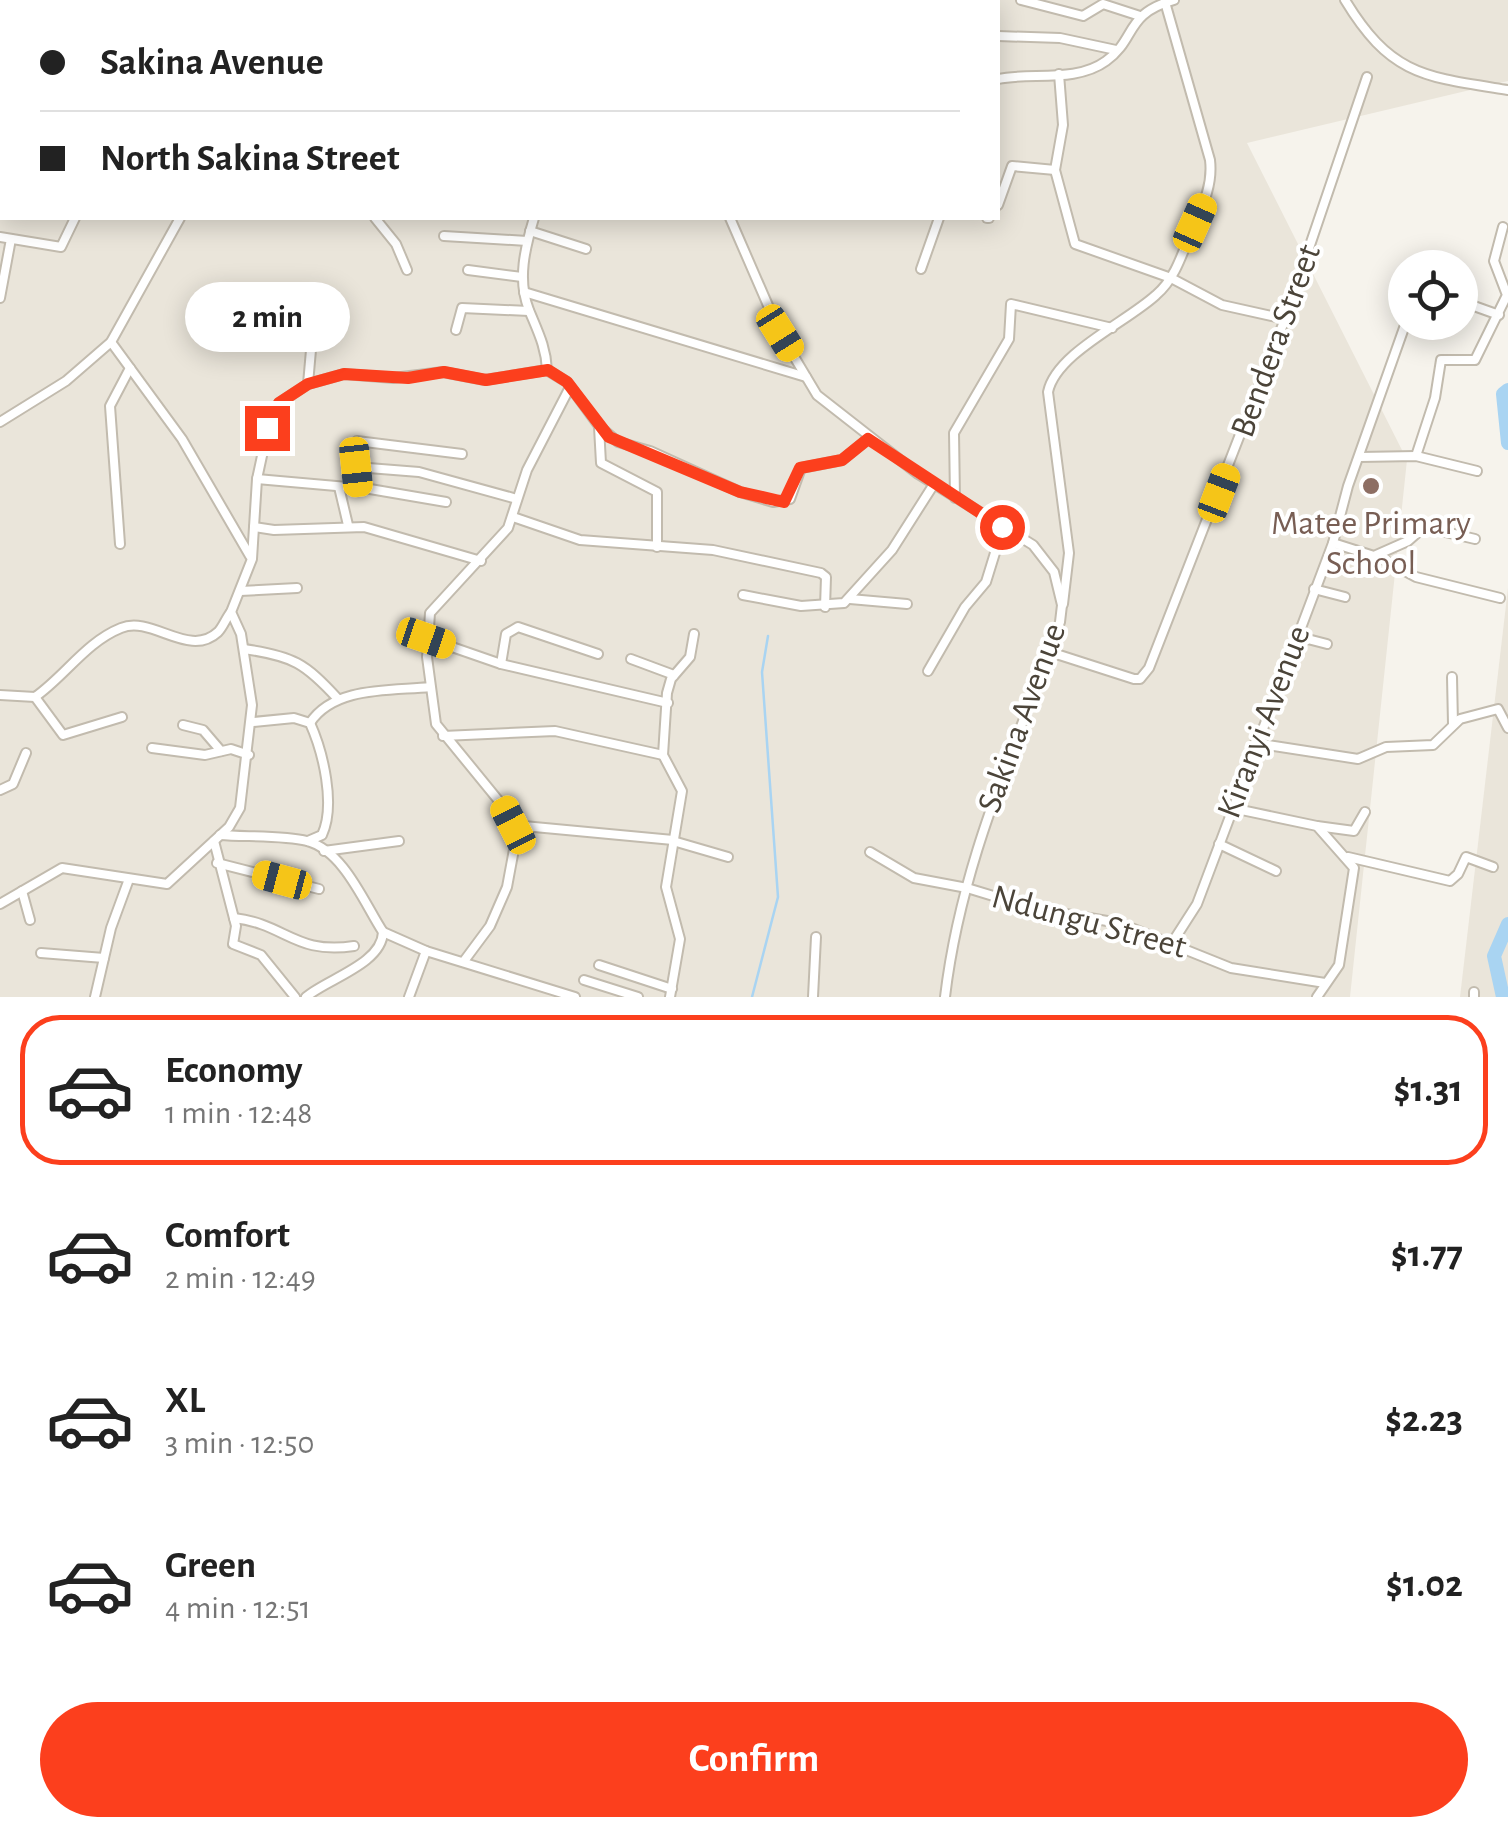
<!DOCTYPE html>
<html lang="en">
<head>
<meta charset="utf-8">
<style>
	body { margin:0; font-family:"Alegreya Sans",sans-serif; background:#f6f6f6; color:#222; height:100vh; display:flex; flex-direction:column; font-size:38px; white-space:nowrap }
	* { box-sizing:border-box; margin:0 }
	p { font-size:32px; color:#767676 }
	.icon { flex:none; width:55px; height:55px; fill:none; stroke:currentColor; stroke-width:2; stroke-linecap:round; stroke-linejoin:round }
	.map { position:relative; height:997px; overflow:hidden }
	.details { display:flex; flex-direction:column; background:#fff; flex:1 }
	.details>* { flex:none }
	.top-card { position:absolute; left:0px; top:0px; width:1000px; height:220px; box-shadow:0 5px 25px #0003; display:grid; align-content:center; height:220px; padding:0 40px; background:#fff }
	.controls { position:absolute; left:1388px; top:250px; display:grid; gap:20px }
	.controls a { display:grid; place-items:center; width:90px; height:90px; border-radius:50%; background:#fff; box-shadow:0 5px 25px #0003; font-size:50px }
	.end { position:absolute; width:45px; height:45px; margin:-22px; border:12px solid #fc3f1d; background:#fff; box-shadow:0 0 0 5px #fff }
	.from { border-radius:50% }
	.bubble { position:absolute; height:70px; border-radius:35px; background:#fff; box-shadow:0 5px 25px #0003; font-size:32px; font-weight:700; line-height:70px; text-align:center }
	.car { position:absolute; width:30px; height:60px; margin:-30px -15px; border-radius:12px; box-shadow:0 0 8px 2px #0007; background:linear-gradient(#f5c518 24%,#345 0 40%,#f5c518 0 76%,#345 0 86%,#f5c518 0) }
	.top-card b { display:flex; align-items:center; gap:35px; height:95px; font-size:38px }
	.top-card b+b { border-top:2px solid #e0e0e0 }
	.top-card i { width:25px; height:25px; background:#222 }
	ul { padding:18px 0 0; list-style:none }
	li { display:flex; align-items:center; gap:30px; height:150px; margin:0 20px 15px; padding:0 20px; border:5px solid transparent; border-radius:40px }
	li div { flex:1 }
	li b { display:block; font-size:38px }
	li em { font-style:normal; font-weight:700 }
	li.current { border-color:#fc3f1d }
	li>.icon { width:90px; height:90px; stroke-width:1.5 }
	.primary-button { display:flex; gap:20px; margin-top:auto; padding:20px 40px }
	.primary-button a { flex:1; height:115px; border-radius:60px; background:#fc3f1d; color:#fff; font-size:40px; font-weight:700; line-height:115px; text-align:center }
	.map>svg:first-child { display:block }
	.residential { fill:#eae5da; fill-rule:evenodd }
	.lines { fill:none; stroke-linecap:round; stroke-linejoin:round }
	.stream { stroke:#a9d4f2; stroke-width:2.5 }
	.river { stroke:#a9d4f2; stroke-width:14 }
	.street-casing { stroke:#c2bbae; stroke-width:12 }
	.street { stroke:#fff; stroke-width:8 }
	.route { stroke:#fc3f1d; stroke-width:12 }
	.education-dot { fill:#8d6e63; stroke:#fff; stroke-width:4 }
	.labels { text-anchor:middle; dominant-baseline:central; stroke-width:8; stroke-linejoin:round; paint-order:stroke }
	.street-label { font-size:35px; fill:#4b4439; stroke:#fff }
	.education-label { font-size:35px; fill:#785e54; stroke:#fff }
</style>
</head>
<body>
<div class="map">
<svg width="1508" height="997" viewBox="0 0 1508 997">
	<rect width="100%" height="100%" fill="#f6f3ec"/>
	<!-- residential -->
	<g class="residential">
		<path d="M 0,0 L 1508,0 L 1508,81 L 1247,143 L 1407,460 L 1350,997 L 0,997 ZM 2,2 L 998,2 L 998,218 L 2,218 Z"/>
		<polygon points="1508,588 1508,997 1460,997"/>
	</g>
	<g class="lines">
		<!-- stream -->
		<polyline class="stream" points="752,997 778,897 762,672 768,636"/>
		<!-- river -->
		<g class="river">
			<polyline points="1508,390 1503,394 1508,443"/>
			<polyline points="1503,997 1494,956 1508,924"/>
		</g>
		<!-- street casing -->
		<g class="street-casing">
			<g id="street">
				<polyline points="206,0 233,0"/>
				<polyline points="515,0 516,2"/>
				<polyline points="670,0 671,2"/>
				<polyline points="1021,0 1083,16 1103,4 1140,16"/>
				<path d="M 1345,0 C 1391,76 1425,77 1508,90"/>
				<polyline points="121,2 122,0"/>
				<polyline points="998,36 1060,38 1116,50"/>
				<polyline points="0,53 2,54"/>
				<polyline points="1059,74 1063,125 1055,170 1075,244 1171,278 1222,305 1285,319"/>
				<path d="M 998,79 C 1031,72 1076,83 1106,61 C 1137,39 1124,14 1174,0"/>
				<polyline points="0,95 2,96"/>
				<polyline points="998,205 1012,166 1055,170"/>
				<polyline points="375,218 396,244 407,270"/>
				<path d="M 534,218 C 525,248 517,280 529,310 C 538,332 546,347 547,370"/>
				<path d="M 730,218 L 780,333 L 817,395 L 918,474 L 1033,545 L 1054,572 L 1062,605 L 1060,622 C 1015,749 961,862 945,997"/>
				<polyline points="987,218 989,218"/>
				<polyline points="530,231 586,249"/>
				<polyline points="444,236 527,241"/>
				<polyline points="0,237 61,247 75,218"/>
				<polyline points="921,269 939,218"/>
				<polyline points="468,270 522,277"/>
				<polyline points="524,292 806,377"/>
				<polyline points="0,298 11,239"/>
				<polyline points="1460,301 1499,315"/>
				<polyline points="456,330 462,308 529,311"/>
				<polyline points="111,342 182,439 250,556"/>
				<polyline points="308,384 311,350 331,311"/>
				<polyline points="0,422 66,381 111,342 180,218"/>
				<polyline points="599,427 601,463 657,492 657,547"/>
				<polyline points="1416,456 1435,398 1441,360 1475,360 1507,295 1494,261 1503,227"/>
				<polyline points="1360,457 1416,456 1477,471"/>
				<polyline points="356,467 419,472 517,499"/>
				<polyline points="257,479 370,489 446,502"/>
				<polyline points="339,487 348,525"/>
				<polyline points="359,488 357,441 462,454"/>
				<polyline points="955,498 954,433 1009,339 1011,304 1112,328"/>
				<polyline points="513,517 580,540 713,550 821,573 826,577 825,607"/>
				<polyline points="254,527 274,530 364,527 481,561"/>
				<polyline points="1333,543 1374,556 1408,541 1424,527 1475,539"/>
				<polyline points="120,544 110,406 130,368"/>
				<polyline points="1377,556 1416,577 1500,598"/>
				<polyline points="1314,589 1345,597"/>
				<polyline points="240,591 297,588"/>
				<polyline points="743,595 801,606 844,603 892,550 934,484"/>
				<polyline points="850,599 907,604"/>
				<path d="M 1063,604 L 1069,553 L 1048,392 C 1056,353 1127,322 1156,295 C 1176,278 1183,251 1193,227 C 1203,205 1213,185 1210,160 L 1165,2"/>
				<polyline points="1296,636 1327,644"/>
				<polyline points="426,638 501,664 668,703"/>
				<path d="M 244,649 C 293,656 305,663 338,699"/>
				<polyline points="1050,652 1134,679 1140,679 1149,668 1285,319 1367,77"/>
				<polyline points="631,659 674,675"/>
				<polyline points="501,664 506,634 518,627 598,654"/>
				<polyline points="928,671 965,607 986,582 1003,527"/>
				<polyline points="1452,677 1453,724"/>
				<path d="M 0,695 L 35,697 C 65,676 86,642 121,628 C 152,615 189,659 218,632 C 223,627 226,618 231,612"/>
				<polyline points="35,697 63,735 122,717"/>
				<path d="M 253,722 L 294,718 L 310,723 C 323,752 336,805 322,835 L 308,841"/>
				<path d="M 310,723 C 334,686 391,691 430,687"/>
				<polyline points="183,725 203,730 221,751"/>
				<polyline points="443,736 555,731 663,755"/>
				<polyline points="1255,743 1358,759 1386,747 1433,745 1460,719 1498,709 1508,728"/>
				<polyline points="152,748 205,755 231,749 249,755"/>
				<polyline points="0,790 13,784 26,753"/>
				<polyline points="1232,808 1317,826 1354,868 1339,965 1317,997"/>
				<polyline points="513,825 673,840"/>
				<polyline points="1317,826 1354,831 1365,812"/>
				<path d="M 220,835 C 245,837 284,835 307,841 C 344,851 364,903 383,932 C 382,964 327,979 306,997"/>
				<polyline points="214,841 236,926 233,944 261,955 295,997"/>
				<polyline points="673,841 728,857"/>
				<polyline points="1219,844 1276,871"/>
				<polyline points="324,851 399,841"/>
				<polyline points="870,852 914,878 967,888 1036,909 1119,923 1231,968 1325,983"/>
				<polyline points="1348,857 1450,881 1458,874 1466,857 1493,867"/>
				<polyline points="217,863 319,889"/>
				<polyline points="22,891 30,920"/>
				<polyline points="0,904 62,868 167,884 229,827 240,808 252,705 241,634 231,612 252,559 257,479 271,414 279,403 308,384 344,374 393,378 443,372 485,380 547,370 567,382 599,426 618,442 650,451 740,492 773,502 790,499 801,468 842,460 868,439"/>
				<path d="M 234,918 C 286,924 295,955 354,946"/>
				<polyline points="383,932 426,951 575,997"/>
				<polyline points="1172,943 1197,904 1333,543 1348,486 1405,325"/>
				<polyline points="41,953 104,958"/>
				<polyline points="464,961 490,926 507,887 515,844 503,806 436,724 427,657 430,613 508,528 527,470 570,387"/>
				<polyline points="599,965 672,989"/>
				<polyline points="584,980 638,997"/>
				<polyline points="95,997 111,928 129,879"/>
				<polyline points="409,997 426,951"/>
				<polyline points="670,997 680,939 666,887 682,791 663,755 667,693 671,679 690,657 694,634"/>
				<polyline points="813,997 816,937"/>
				<polyline points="1474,997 1474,992"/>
			</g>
		</g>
		<!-- street -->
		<use href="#street" class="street"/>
	</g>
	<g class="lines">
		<!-- route -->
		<polyline class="route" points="267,428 279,403 308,384 344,374 408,378 444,372 486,380 548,370 567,382 609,437 740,492 784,502 800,468 842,460 868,439 1002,527"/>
	</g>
	<!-- markers -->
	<circle class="education-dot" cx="1371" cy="486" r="10"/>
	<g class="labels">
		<!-- street labels -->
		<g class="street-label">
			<text transform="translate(1276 341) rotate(-70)">Bendera Street</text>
			<text transform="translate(1022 718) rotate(-70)">Sakina Avenue</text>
			<text transform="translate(1264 722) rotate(-69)">Kiranyi Avenue</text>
			<text transform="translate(1089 922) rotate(15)">Ndungu Street</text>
		</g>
		<!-- education labels -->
		<g class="education-label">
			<text x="1371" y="523">Matee Primary<tspan x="1371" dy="40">School</tspan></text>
		</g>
	</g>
</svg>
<div class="controls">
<a><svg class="icon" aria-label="locate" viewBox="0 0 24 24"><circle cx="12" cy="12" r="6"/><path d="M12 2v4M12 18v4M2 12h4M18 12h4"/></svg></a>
</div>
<i class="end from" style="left:1002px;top:527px"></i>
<i class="end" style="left:267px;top:428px"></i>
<div class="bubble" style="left:185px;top:282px;width:165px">2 min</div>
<i class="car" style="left:1195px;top:223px;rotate:24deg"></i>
<i class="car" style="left:780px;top:333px;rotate:148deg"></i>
<i class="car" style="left:356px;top:467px;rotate:174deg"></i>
<i class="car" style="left:1219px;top:493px;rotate:21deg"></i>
<i class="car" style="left:426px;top:638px;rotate:109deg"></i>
<i class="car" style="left:513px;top:825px;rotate:333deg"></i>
<i class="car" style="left:282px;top:880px;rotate:285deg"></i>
<div class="top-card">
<b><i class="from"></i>Sakina Avenue</b>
<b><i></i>North Sakina Street</b>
</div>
</div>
<section class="details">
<ul>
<li class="current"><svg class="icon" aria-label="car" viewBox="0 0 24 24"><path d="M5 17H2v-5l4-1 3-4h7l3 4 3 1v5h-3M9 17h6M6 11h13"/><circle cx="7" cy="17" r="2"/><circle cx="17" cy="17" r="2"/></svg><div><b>Economy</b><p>1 min · 12:48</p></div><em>$1.31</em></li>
<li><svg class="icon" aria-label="car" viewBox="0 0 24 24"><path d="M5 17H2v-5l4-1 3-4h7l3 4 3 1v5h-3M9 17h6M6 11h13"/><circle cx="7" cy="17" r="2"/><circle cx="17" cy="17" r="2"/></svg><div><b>Comfort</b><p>2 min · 12:49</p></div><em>$1.77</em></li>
<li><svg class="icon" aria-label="car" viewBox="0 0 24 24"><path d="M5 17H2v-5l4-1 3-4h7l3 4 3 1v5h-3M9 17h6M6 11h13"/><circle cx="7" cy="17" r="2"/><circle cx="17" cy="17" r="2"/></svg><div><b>XL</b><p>3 min · 12:50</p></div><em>$2.23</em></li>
<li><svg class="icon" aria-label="car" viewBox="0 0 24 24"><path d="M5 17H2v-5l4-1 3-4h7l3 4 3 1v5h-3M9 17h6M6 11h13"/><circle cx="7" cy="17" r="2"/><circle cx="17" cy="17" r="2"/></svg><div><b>Green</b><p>4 min · 12:51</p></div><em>$1.02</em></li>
</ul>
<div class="primary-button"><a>Confirm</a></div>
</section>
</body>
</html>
